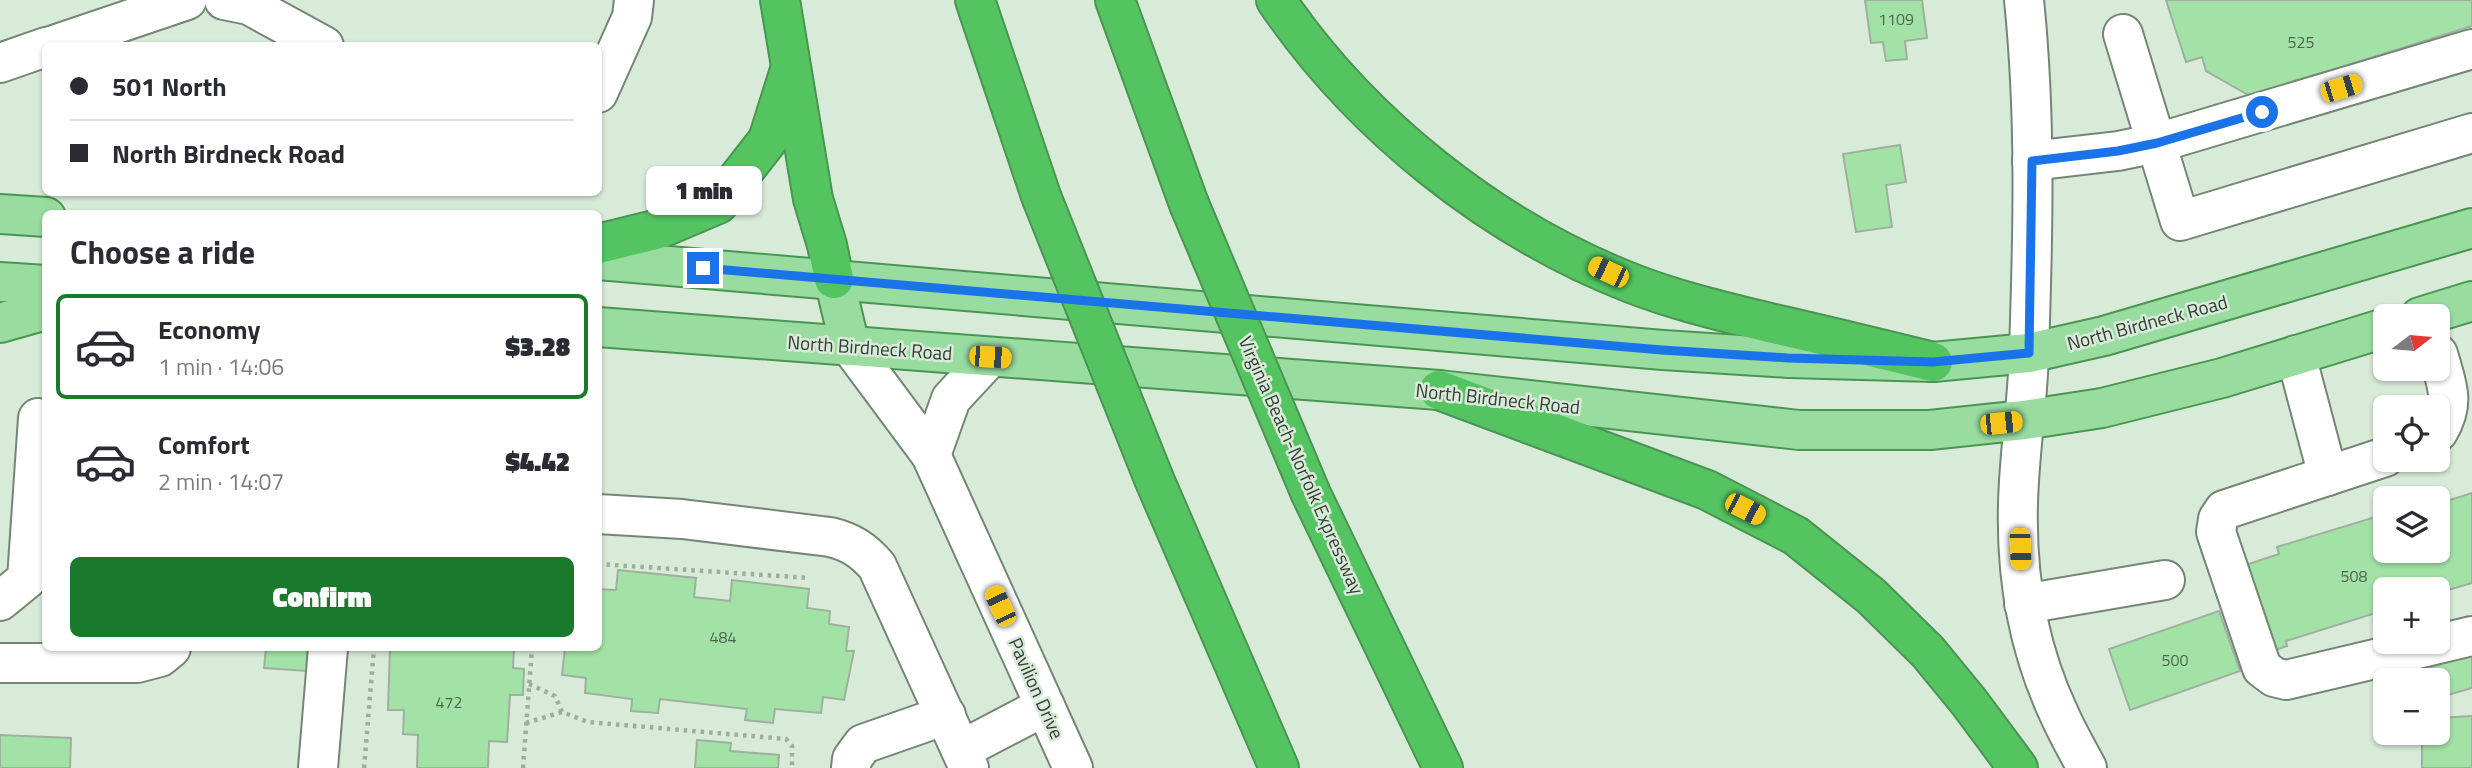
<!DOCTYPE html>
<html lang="en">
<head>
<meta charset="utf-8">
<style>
	body { margin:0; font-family:"Titillium Web",sans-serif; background:#f7f7f7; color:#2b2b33; height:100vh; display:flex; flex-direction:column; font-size:26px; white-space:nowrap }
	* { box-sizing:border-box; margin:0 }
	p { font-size:23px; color:#7c7c81 }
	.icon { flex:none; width:38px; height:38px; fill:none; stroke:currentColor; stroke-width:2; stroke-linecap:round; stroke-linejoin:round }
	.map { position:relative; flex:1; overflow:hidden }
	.sheet { position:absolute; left:42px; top:210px; width:560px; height:441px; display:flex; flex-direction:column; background:#fff; border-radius:10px; box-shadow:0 2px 5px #0004 }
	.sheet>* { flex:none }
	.guide { position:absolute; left:42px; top:42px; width:560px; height:154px; border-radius:10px; box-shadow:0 2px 5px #0004; display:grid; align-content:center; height:154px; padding:0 28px; background:#fff }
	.needle { width:46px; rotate:74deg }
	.buttons { position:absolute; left:2373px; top:304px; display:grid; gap:14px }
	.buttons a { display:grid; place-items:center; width:77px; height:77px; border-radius:10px; background:#fff; box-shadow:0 2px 5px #0004; font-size:35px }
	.end { position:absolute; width:32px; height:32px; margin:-16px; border:9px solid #1a73e8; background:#fff; box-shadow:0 0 0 4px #fff }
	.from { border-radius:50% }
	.bubble { position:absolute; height:49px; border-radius:10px; background:#fff; box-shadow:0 2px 5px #0004; font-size:23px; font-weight:800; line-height:49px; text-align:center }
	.car { position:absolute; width:21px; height:42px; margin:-21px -10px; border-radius:9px; box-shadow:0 0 5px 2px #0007; background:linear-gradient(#f5c518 24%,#345 0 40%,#f5c518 0 76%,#345 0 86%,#f5c518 0) }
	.guide b { display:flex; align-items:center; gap:24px; height:66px; font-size:26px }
	.guide b+b { border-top:2px solid #e1e1e2 }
	.guide i { width:18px; height:18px; background:#2b2b33 }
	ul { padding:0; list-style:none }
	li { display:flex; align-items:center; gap:21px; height:105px; margin:0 14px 10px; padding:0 14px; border:4px solid transparent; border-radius:10px }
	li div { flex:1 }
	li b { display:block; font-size:26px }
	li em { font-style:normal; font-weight:800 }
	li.active { border-color:#197a2b }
	li>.icon { width:63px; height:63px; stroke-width:1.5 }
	h2 { padding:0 28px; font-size:32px; line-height:84px }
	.cta { display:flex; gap:14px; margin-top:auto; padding:14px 28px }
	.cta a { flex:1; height:80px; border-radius:10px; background:#197a2b; color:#fff; font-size:28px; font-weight:800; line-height:80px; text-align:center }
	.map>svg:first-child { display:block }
	.building { fill:#a3e2a6; stroke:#9fb09f; stroke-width:2 }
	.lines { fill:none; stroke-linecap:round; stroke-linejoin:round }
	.minor-casing { stroke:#758676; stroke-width:42 }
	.major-casing { stroke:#4a9552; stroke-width:42 }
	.highway-casing { stroke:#4a9552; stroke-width:42 }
	.path { stroke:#9fad9f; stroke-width:4.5; stroke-dasharray:3.5 5; stroke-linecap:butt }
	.minor { stroke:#fff; stroke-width:38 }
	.major { stroke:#98dca0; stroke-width:38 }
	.highway { stroke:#54c461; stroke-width:38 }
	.highway-bridge-casing { stroke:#4a9552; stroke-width:42; stroke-linecap:butt }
	.highway-bridge { stroke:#54c461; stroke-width:38 }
	.route { stroke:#1a73e8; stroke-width:9 }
	.labels { text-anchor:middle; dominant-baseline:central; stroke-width:5; stroke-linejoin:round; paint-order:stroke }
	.number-label { font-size:16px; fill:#516652 }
	.street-label { font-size:19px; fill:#363d36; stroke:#d8ead8 }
</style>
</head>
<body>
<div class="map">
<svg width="2472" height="768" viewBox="0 0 2472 768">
	<rect width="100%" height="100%" fill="#d8ead8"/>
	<!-- building -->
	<g class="building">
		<polygon points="1865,0 1922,0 1927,38 1905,41 1907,59 1886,61 1883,42 1871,43"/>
		<polygon points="2166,0 2472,0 2472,26 2250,96 2206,71 2202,57 2186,62"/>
		<polygon points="1900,145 1906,182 1886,185 1892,227 1856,232 1843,154"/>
		<polygon points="2472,493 2472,583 2438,593 2438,590 2385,590 2385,610 2286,641 2287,646 2273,651 2233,569 2279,554 2277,547 2385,514 2385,551 2438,551 2438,499 2434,499 2446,495 2447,501"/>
		<polygon points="618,570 696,578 694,597 730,601 732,580 809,589 807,608 830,611 829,624 849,627 846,651 854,651 844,700 823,697 821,713 775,709 773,723 745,720 747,709 660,699 658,713 631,711 632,699 585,693 586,678 562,675 565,648 598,648 598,589 616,590"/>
		<polygon points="2219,611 2240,671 2130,710 2109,649"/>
		<polygon points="266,648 310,648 308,671 264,668"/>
		<polygon points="390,648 514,648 513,668 524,669 523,695 510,695 507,742 489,741 488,768 417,768 418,735 403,734 404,710 388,710"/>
		<polygon points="2472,655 2472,688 2438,698 2438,681 2421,681 2418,671"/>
		<polygon points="2472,716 2472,768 2422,768 2422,733 2438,733 2438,718"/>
		<polygon points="0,735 71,738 70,768 0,768"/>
		<polygon points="697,740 731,743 730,751 779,755 778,768 695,768"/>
	</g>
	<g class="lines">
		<!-- minor casing -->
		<g class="minor-casing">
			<g id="minor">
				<polyline points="224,0 249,5 324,46"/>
				<path d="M 2024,0 C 2036,116 2033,234 2029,351 C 2028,402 2019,453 2018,504 C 2016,577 2029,651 2060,716 C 2068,734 2078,751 2087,768"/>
				<polyline points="2123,34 2180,221 2472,133"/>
				<polyline points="51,46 187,0"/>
				<polyline points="0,63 46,47"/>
				<polyline points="598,93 632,17 634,0"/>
				<polyline points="2032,161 2118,151 2157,143 2472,49"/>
				<polyline points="850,346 931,455 1073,768"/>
				<path d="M 2438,354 C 2447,386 2456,402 2438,432"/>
				<polyline points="2296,355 2328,476"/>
				<polyline points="931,455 951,399 990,357"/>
				<polyline points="2385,457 2224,510 2218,519 2216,532 2262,668 2274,677 2286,680 2472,636"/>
				<path d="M 598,514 L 682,519 L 830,537 C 851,542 863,550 877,566 L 969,768"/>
				<polyline points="0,601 27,579 38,418 46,419"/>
				<polyline points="2024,604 2165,580"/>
				<polyline points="0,663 137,663 160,657 171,648"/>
				<polyline points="961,750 1045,706"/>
				<polyline points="318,768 328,648"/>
				<polyline points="851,768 852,759 863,744 946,715"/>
			</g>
		</g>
		<!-- major casing -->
		<g class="major-casing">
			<g id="major">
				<polyline points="0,214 46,217"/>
				<polyline points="598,260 1663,350 1789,358 1933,362 2029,353 2104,336 2472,228"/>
				<polyline points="834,279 850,346"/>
				<polyline points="0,282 46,285"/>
				<polyline points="2420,317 2472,301"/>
				<polyline points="0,323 46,310"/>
				<polyline points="598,327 1439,390 1799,430 1930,430 2024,420 2102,408 2222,378 2385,328"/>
			</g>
		</g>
		<!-- highway casing -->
		<g class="highway-casing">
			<g id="highway">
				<polyline points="780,0 813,199 827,245 834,279"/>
				<polyline points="975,0 1041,196"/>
				<polyline points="1115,0 1189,204"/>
				<path d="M 1276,0 C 1360,124 1492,229 1631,283 C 1677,301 1725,312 1774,324 C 1827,336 1880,349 1933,362"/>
				<polyline points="598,244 659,229 718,204 768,140 789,73"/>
				<polyline points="1439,390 1707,490 1796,536 1871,596 1928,652 1969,702 2018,768"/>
				<polyline points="1154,479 1279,768"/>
				<polyline points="1311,494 1443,768"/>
			</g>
		</g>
		<!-- path -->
		<g class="path">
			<polyline points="598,564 810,578"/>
			<polyline points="529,684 555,696 562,712 588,722 786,739 792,746 792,768"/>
			<polyline points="526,723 562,712"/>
			<polyline points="364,768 374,648"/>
			<polyline points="523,768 532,648"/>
		</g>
		<!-- minor -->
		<use href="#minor" class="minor"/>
		<!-- major -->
		<use href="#major" class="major"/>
		<!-- highway -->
		<use href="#highway" class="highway"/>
		<!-- highway-bridge casing -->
		<g class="highway-bridge-casing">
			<g id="highway-bridge">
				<polyline points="1041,196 1154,479"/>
				<polyline points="1189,204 1311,494"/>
			</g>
		</g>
		<!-- highway-bridge -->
		<use href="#highway-bridge" class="highway-bridge"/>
	</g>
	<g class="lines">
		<!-- route -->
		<polyline class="route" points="703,268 1662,350 1788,358 1933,362 2029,353 2032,161 2118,151 2157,143 2262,112"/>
	</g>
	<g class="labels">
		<!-- number labels -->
		<g class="number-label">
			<text x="1896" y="19">1109</text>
			<text x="2301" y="42">525</text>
			<text x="2354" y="576">508</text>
			<text x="723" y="637">484</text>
			<text x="2175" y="660">500</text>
			<text x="449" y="702">472</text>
		</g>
		<!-- street labels -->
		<g class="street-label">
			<text transform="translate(2147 322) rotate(-15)">North Birdneck Road</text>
			<text transform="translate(870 347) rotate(4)">North Birdneck Road</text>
			<text transform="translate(1498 398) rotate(6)">North Birdneck Road</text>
			<text transform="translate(1302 465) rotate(66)">Virginia Beach-Norfolk Expressway</text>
			<text transform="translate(1037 688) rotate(66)">Pavilion Drive</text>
		</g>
	</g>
</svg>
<div class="buttons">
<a><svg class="needle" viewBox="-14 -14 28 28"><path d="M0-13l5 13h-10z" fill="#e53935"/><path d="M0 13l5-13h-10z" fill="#7c7c81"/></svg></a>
<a><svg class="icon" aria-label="locate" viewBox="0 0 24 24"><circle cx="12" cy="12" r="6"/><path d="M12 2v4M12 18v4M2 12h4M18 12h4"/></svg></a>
<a><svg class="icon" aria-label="layers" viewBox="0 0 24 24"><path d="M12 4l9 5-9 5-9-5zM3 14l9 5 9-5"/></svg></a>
<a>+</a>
<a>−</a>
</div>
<i class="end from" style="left:2262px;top:112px"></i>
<i class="end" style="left:703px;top:268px"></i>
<div class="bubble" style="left:646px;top:166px;width:116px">1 min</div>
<i class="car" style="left:2341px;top:88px;rotate:73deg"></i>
<i class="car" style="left:1608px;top:272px;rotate:295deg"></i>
<i class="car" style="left:990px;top:357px;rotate:94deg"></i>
<i class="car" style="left:2001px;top:423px;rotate:84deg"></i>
<i class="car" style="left:1745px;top:509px;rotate:117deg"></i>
<i class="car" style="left:2020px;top:549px;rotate:178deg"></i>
<i class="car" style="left:1000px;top:606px;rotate:335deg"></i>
<div class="guide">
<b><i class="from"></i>501 North</b>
<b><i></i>North Birdneck Road</b>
</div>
<section class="sheet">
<h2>Choose a ride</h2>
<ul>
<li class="active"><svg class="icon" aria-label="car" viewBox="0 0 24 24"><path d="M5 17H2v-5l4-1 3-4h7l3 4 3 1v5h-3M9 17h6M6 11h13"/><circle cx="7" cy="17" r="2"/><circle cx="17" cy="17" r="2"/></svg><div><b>Economy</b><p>1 min · 14:06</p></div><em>$3.28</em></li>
<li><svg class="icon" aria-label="car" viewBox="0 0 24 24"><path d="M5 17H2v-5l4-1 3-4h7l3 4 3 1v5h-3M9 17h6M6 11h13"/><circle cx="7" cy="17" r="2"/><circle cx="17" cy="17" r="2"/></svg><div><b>Comfort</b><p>2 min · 14:07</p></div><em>$4.42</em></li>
</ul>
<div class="cta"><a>Confirm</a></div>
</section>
</div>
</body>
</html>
